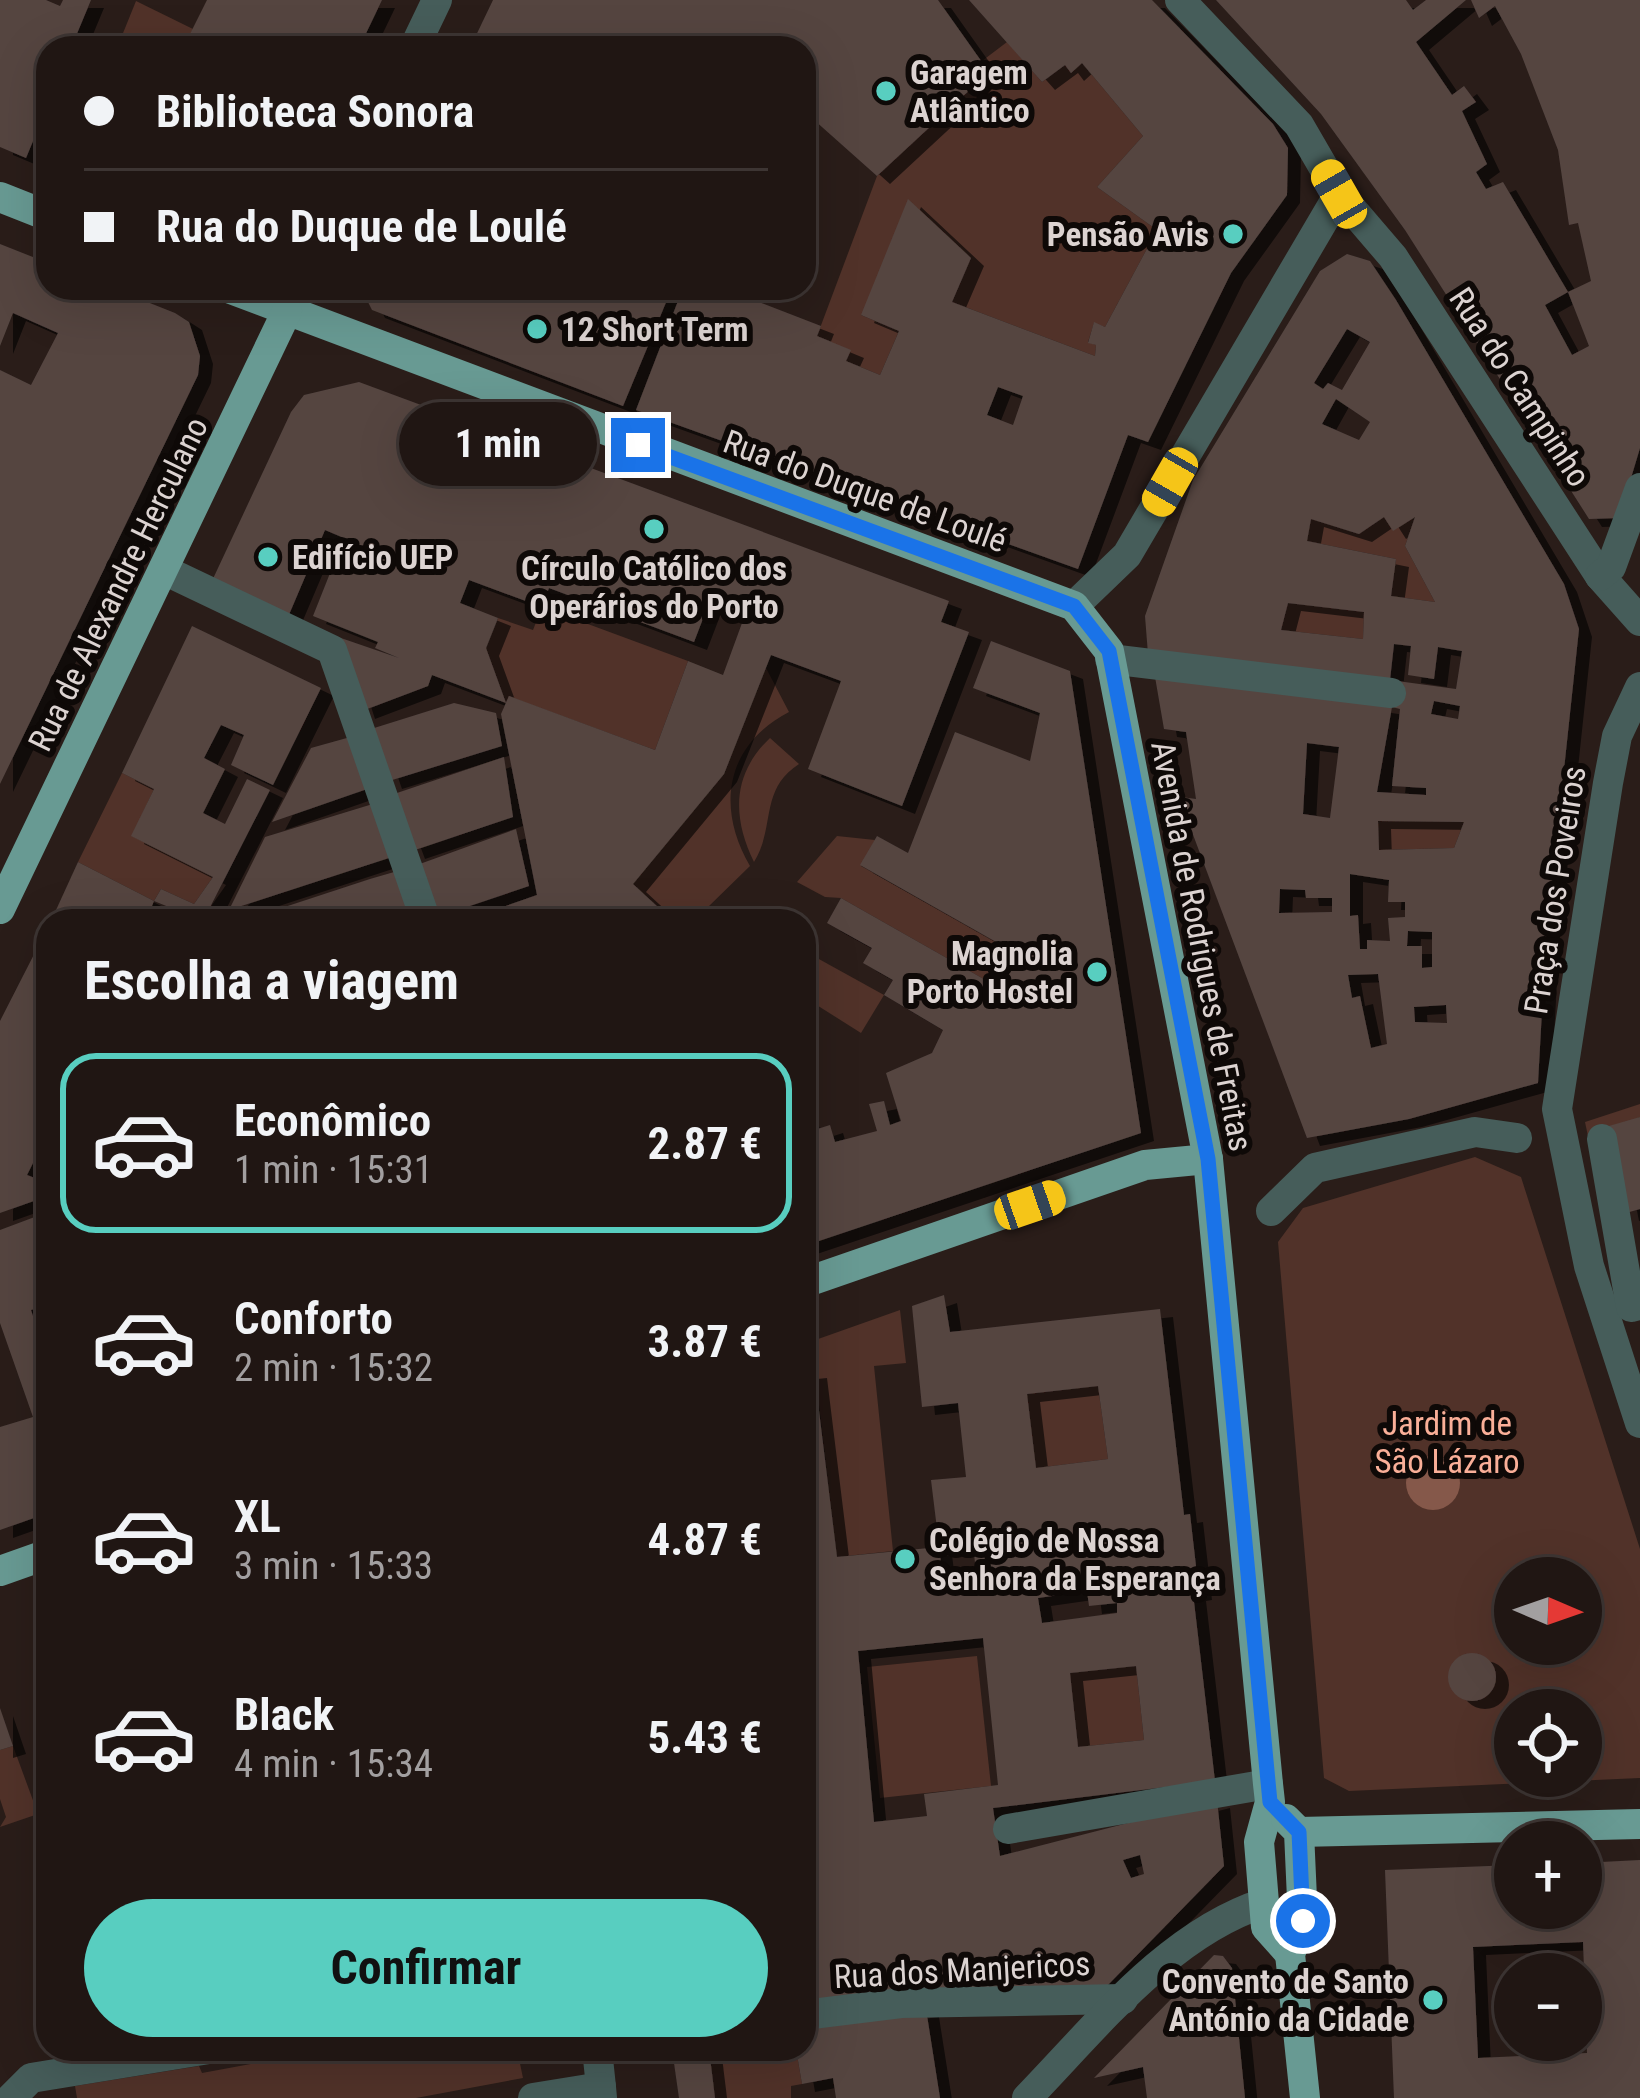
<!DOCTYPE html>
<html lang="pt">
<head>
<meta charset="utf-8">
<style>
	body { margin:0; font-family:"Roboto Condensed",sans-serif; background:#281f1c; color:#f1f3f6; height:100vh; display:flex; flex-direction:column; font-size:45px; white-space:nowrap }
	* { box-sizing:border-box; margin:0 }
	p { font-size:39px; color:#a29fa0 }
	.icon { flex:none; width:66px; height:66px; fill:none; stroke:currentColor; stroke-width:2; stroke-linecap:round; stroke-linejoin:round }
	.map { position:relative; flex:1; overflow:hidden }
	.panel { position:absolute; left:36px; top:909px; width:780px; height:1152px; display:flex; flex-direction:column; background:#201613; border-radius:36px; box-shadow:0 12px 48px #0002,0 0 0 3px #3d3533 }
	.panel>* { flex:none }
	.banner { position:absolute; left:36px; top:36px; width:780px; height:264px; border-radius:36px; box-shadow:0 12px 48px #0002,0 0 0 3px #3d3533; display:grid; align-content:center; height:264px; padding:0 48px; background:#201613 }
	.needle { width:78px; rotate:92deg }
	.tools { position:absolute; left:1494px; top:1557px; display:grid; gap:24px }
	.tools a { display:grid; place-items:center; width:108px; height:108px; border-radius:50%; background:#201613; box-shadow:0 12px 48px #0002,0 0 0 3px #3d3533; font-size:60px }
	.end { position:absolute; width:54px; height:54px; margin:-27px; border:15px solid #1a73e8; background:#fff; box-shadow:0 0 0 6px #fff }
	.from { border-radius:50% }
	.bubble { position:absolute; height:84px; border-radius:42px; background:#201613; box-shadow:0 12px 48px #0002,0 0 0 3px #3d3533; font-size:39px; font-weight:700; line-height:84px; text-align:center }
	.car { position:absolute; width:36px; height:72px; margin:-36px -18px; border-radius:15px; box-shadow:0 0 9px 3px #0007; background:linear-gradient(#f5c518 24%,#345 0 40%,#f5c518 0 76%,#345 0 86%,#f5c518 0) }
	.banner b { display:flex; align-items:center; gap:42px; height:114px; font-size:45px }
	.banner b+b { border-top:3px solid #3d3533 }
	.banner i { width:30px; height:30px; background:#f1f3f6 }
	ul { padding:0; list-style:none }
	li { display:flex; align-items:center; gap:36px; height:180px; margin:0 24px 18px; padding:0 24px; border:6px solid transparent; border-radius:36px }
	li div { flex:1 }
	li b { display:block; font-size:45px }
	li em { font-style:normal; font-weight:700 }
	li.active { border-color:#58cec0 }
	li>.icon { width:108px; height:108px; stroke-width:1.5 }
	h2 { padding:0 48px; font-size:54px; line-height:144px }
	.action { display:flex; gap:24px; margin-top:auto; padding:24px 48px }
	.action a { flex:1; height:138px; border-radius:72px; background:#58cec0; color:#111; font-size:48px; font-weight:700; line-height:138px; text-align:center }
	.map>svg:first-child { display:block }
	.green { fill:#513229; fill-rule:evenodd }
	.water { fill:#85584a }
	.building { fill:#544541; fill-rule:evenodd; filter:url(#shadow) }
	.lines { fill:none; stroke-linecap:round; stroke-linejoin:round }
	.minor { stroke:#465d5a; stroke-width:30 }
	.major { stroke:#689a93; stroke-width:30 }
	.route { stroke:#1a73e8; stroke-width:15 }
	.poi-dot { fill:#58cec0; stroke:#0e0907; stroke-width:4.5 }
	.labels { text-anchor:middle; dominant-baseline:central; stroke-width:12; stroke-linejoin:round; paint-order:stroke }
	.poi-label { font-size:33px; font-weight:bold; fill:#dcd3d1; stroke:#0e0907; text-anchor:start }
	.street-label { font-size:33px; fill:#dcd3d1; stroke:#0e0907 }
	.park-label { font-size:33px; fill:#faaf98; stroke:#0e0907 }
</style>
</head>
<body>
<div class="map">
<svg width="1640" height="2098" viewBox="0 0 1640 2098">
	<defs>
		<filter id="shadow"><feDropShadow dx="13" dy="8" stdDeviation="0" flood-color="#0009"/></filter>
	</defs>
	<rect width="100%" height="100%" fill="#2a1d19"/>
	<!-- green -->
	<g class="green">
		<polygon points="136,1 193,29 183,48 117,48"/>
		<polygon points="1007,42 1042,82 1065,65 1071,72 1082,63 1143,136 1097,187 1157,230 1105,327 1094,323 1088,342 1096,345 1095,356 952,302 971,258 944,234 861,315 899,331 880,375 846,361 850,351 817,336 877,176 988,72 982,61"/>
		<polygon points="1384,517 1415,517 1405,546 1435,602 1391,596 1396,559 1307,541 1311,519 1359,534"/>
		<polygon points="1288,603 1364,612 1363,639 1281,630"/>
		<polygon points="542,607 688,661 655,750 510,697 506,703 486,648 498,618 533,630"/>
		<path d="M 766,668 L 789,712 C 725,745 716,808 750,866 L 707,908 L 673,921 L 633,884 L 724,774 Z"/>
		<path d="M 770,738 L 799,764 C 759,790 776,826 754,862 C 732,817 732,774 770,738 Z"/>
		<polygon points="122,773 154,789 132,836 213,877 194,904 161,889 154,901 78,862"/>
		<polygon points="1378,821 1464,822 1454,848 1379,850"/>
		<polygon points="837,836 875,840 861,866 1005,947 989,982 841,898 825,897 797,882"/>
		<polygon points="808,953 884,995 861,1033 804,997"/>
		<polygon points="1640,1104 1640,1117 1589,1141 1585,1122"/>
		<path d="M 1475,1157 L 1521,1177 L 1640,1549 L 1640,1778 L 1349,1791 L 1324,1778 L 1278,1242 L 1303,1208 ZM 1515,1578 L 1581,1578 L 1581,1644 L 1515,1644 ZM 1515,1710 L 1581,1710 L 1581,1776 L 1515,1776 Z"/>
		<polygon points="900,1310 906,1363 874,1366 893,1551 837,1557 815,1371 804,1371 804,1344"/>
		<polygon points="1098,1386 1108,1459 1036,1468 1027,1394"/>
		<polygon points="977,1656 991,1786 880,1798 867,1667"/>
		<polygon points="1136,1666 1144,1740 1078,1747 1070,1673"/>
		<polygon points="13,1746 38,1814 0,1827 6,1817 0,1799 0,1750"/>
		<polygon points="333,2049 517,2049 523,2078 416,2098 77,2098 75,2086 199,2066 202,2073"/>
		<polygon points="709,2049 796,2049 802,2084 791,2086 791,2098 715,2098"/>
	</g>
	<!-- water -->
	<circle class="water" cx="1433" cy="1483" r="27"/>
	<!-- building -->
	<g class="building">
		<polygon points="0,0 46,0 60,6 63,0 91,0 71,48 48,48 48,105 26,158 0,147"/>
		<polygon points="207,0 382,0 359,48 183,48"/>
		<polygon points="493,0 938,0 989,72 877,176 804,111 804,48 470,48"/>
		<path d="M 969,0 L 1152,0 L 1273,124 L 1288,148 L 1287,195 L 1231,273 L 1148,442 L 1128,435 L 1078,569 L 636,410 L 683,288 L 723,288 L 821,326 L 817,336 L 851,350 L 846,361 L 880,375 L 899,331 L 861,315 L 908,199 L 971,258 L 952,302 L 1095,356 L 1096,345 L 1088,343 L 1094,322 L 1105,327 L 1157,230 L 1097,187 L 1143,136 L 1082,63 L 1071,73 L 1065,65 L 1042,82 ZM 998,387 L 1023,396 L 1013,425 L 987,415 Z"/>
		<polygon points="1216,0 1406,0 1413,10 1426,0 1466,0 1416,42 1452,95 1464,86 1476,102 1462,111 1487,164 1476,172 1486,189 1503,182 1568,292 1545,305 1572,355 1589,346 1568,292 1591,281 1578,223 1569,225 1558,150 1521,54 1495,6 1479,18 1471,0 1640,0 1640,448 1619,518 1589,519 1405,230 1321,114"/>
		<polygon points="0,244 48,263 48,288 112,288 175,313 189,322 200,356 198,375 0,784 0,370 31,385 58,333 13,313 0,346"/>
		<path d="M 1347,254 L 1370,261 L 1396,300 L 1564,584 L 1579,629 L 1546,938 L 1538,1083 L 1409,1119 L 1307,1138 L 1189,824 L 1181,797 L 1196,799 L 1186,732 L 1164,729 L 1154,671 L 1392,707 L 1377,792 L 1426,795 L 1426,788 L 1392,786 L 1400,709 L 1392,707 L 1390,680 L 1456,689 L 1462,651 L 1438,647 L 1434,679 L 1408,675 L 1411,646 L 1394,644 L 1390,680 L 1148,654 L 1145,616 L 1193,480 L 1320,271 ZM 1347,329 L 1370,342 L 1342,390 L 1328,383 L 1323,389 L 1314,383 ZM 1336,399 L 1370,422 L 1359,440 L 1322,424 ZM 1384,517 L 1393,531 L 1415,517 L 1405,546 L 1435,602 L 1391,596 L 1396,559 L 1307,541 L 1311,519 L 1359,534 ZM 1288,603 L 1364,612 L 1363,639 L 1281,630 ZM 1434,701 L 1460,706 L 1458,719 L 1431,714 ZM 1307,743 L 1339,747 L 1330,818 L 1303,814 ZM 1378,821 L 1464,822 L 1454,848 L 1379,850 ZM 1350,874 L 1389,880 L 1388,902 L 1405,902 L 1405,917 L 1388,918 L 1390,941 L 1367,940 L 1367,949 L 1360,949 L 1358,915 L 1350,916 ZM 1280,889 L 1305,890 L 1306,898 L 1332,898 L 1332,912 L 1279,913 ZM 1408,931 L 1432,932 L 1432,967 L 1422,968 L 1422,946 L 1407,946 ZM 1378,974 L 1387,1044 L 1371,1048 L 1360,996 L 1352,998 L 1348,975 ZM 1446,1005 L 1447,1023 L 1415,1022 L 1414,1007 Z"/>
		<polygon points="361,288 672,288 623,406 372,310"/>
		<polygon points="359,382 949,601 941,622 969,632 902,806 808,769 841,681 771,655 724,774 633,884 673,921 463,921 537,895 501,714 509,696 655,750 688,661 723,675 749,604 714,590 694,642 549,588 542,607 469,580 460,603 498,618 486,648 506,703 432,675 428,686 362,711 338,637 399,658 375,648 378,642 313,616 344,538 325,530 288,617 211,583 291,412 304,395"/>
		<polygon points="192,626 321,688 273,785 231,765 244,735 221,725 204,758 225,769 203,813 225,824 247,779 270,790 203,921 154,901 161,889 194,904 213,877 131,836 154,789 122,773"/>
		<polygon points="991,641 1070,671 1141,1133 804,1246 804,1113 811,1131 830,1125 835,1142 877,1131 869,1104 884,1101 890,1125 901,1121 886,1073 932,1053 943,1030 884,995 893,980 863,963 872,948 827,923 841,898 989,982 1005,947 860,865 877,836 908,853 955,732 1030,761 1040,713 973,688"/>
		<polygon points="454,703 496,713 502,746 389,781 371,729"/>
		<polygon points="354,736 370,788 272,822 311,748"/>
		<polygon points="504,757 513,817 412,851 391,795"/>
		<polygon points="376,803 392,857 229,910 265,837"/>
		<polygon points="516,829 529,886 434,918 417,865"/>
		<polygon points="78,862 154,901 146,921 51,921"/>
		<polygon points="401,870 417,921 242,921 370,879"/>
		<polygon points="48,927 48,1156 38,1153 27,1175 48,1183 48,1196 0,1213 0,1021"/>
		<polygon points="1640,1117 1640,1209 1626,1213 1609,1126"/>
		<polygon points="48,1212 48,1305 31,1310 48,1361 48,1513 0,1530 0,1427 33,1417 0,1323 0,1230"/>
		<path d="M 944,1295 L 950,1332 L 1160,1309 L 1184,1515 L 1190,1514 L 1199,1592 L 1193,1593 L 1215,1781 L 993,1808 L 1000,1856 L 1217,1800 L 1224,1866 L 1106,1987 L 806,2006 L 804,1787 L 815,1786 L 804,1682 L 804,1371 L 814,1370 L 837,1557 L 939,1547 L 944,1587 L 977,1583 L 972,1533 L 938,1537 L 931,1480 L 966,1477 L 958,1403 L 922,1407 L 912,1306 ZM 1098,1386 L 1108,1459 L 1036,1468 L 1027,1394 ZM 1087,1591 L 1089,1606 L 1117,1603 L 1117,1613 L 1042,1623 L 1038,1598 ZM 983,1638 L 998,1785 L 924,1794 L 927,1816 L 874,1822 L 858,1651 ZM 1136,1666 L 1144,1740 L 1078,1747 L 1070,1673 ZM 1140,1855 L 1144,1874 L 1131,1878 L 1123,1860 Z"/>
		<circle cx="1472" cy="1677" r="24"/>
		<polygon points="0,1708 13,1746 0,1750"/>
		<path d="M 1640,1860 L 1640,2098 L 1394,2098 L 1385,1870 L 1515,1865 L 1515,1908 L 1581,1908 L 1581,1863 ZM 1583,1942 L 1587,2053 L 1478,2058 L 1473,1947 Z"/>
		<polygon points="1214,1955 1223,1956 1232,1968 1245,2098 1147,2098 1143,2067 1094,2078"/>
		<polygon points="926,2009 940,2098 836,2098 833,2078 802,2084 796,2049 804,2049 804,2024"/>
		<polygon points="672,2049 709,2049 715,2098 679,2098"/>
	</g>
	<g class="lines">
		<!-- minor -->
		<g class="minor">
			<polyline points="1180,0 1299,125 1339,194 1393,257 1600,576 1640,621"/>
			<polyline points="414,48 437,0"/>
			<polyline points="287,311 298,288"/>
			<polyline points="166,571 332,650 426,921"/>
			<polyline points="1600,576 1611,567 1640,488"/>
			<polyline points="1074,606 1127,555 1339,194"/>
			<polyline points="1110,659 1391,693"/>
			<polyline points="1640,687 1617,736 1608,783 1557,1109 1589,1266 1640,1423"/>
			<polyline points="1602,1139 1631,1307 1640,1305"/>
			<polyline points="1271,1211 1315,1168 1475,1132 1517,1138"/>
			<polyline points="1008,1829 1268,1784"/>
			<polyline points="804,2015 901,2003 1123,1999"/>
			<polyline points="597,2049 601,2087"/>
			<polyline points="11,2098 31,2078 209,2049"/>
			<polyline points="533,2098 601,2087 602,2098"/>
			<path d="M 1027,2098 C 1095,2028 1169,1933 1264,1903"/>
		</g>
		<!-- major -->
		<g class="major">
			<polyline points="0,197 48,216"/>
			<polyline points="228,288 1074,606 1109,651 1208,1159 1268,1784 1270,1802 1259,1842 1266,1927 1290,1954"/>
			<polyline points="0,909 287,311"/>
			<polyline points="804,1283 1145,1165 1208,1159"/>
			<polyline points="0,1571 48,1554"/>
			<polyline points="1286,1819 1299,1832 1303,1921 1290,1954 1305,2098"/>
			<polyline points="1299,1832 1640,1824"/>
		</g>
	</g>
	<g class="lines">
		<!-- route -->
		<polyline class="route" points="638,445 1074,606 1109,651 1208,1159 1270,1802 1299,1832 1303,1921"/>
	</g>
	<!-- markers -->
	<g class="poi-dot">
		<circle cx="886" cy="91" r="12"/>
		<circle cx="1233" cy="234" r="12"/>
		<circle cx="537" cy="329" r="12"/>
		<circle cx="654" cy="529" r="12"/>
		<circle cx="268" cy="557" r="12"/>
		<circle cx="1097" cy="972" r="12"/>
		<circle cx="905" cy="1559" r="12"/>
		<circle cx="1433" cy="2000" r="12"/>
	</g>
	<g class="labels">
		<!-- poi labels -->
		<g class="poi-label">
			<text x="910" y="72">Garagem<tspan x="910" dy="38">Atlântico</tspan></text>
			<text x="1209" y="234" text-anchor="end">Pensão Avis</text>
			<text x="561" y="329">12 Short Term</text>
			<text x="292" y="557">Edifício UEP</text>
			<text x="654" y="568" text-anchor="middle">Círculo Católico dos<tspan x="654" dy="38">Operários do Porto</tspan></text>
			<text x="1073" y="953" text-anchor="end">Magnolia<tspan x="1073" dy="38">Porto Hostel</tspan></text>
			<text x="929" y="1540">Colégio de Nossa<tspan x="929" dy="38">Senhora da Esperança</tspan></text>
			<text x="1409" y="1981" text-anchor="end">Convento de Santo<tspan x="1409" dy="38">António da Cidade</tspan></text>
		</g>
		<!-- street labels -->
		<g class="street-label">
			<text transform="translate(1520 387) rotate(57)">Rua do Campinho</text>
			<text transform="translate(865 491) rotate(20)">Rua do Duque de Loulé</text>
			<text transform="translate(118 584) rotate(-64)">Rua de Alexandre Herculano</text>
			<text transform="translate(1555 890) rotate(-81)">Praça dos Poveiros</text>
			<text transform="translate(1202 946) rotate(79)">Avenida de Rodrigues de Freitas</text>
			<text transform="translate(962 1970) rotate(-3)">Rua dos Manjericos</text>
		</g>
		<!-- park labels -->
		<g class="park-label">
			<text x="1447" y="1423">Jardim de<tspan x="1447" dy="38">São Lázaro</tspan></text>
		</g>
	</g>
</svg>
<div class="tools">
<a><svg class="needle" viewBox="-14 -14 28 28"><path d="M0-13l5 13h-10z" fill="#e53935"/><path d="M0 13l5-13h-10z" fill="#a29fa0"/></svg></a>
<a><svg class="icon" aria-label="locate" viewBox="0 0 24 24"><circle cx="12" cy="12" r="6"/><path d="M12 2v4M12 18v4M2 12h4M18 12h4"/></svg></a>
<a>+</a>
<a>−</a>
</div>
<i class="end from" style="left:1303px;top:1921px"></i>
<i class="end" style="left:638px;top:445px"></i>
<div class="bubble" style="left:399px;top:402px;width:198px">1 min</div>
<i class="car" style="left:1339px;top:194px;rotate:330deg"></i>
<i class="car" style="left:1170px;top:482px;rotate:210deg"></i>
<i class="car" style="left:1030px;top:1205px;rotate:71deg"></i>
<div class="banner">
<b><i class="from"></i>Biblioteca Sonora</b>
<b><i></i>Rua do Duque de Loulé</b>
</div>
<section class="panel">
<h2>Escolha a viagem</h2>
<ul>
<li class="active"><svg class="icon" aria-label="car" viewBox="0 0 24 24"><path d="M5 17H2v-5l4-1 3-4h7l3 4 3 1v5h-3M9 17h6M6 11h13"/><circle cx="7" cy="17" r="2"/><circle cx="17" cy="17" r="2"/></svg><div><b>Econômico</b><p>1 min · 15:31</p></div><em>2.87 €</em></li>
<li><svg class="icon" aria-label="car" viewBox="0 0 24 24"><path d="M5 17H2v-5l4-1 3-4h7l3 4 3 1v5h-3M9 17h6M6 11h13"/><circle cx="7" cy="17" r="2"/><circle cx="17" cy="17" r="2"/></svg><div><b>Conforto</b><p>2 min · 15:32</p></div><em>3.87 €</em></li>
<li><svg class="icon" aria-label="car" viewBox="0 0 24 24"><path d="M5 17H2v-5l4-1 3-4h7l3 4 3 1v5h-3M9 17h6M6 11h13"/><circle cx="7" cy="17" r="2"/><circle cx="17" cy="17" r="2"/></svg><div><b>XL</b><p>3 min · 15:33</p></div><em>4.87 €</em></li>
<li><svg class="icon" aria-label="car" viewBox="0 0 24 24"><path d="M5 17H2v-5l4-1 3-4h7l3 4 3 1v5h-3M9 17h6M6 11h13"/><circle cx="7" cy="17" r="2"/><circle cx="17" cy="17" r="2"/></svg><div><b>Black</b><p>4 min · 15:34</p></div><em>5.43 €</em></li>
</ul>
<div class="action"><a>Confirmar</a></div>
</section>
</div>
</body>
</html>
